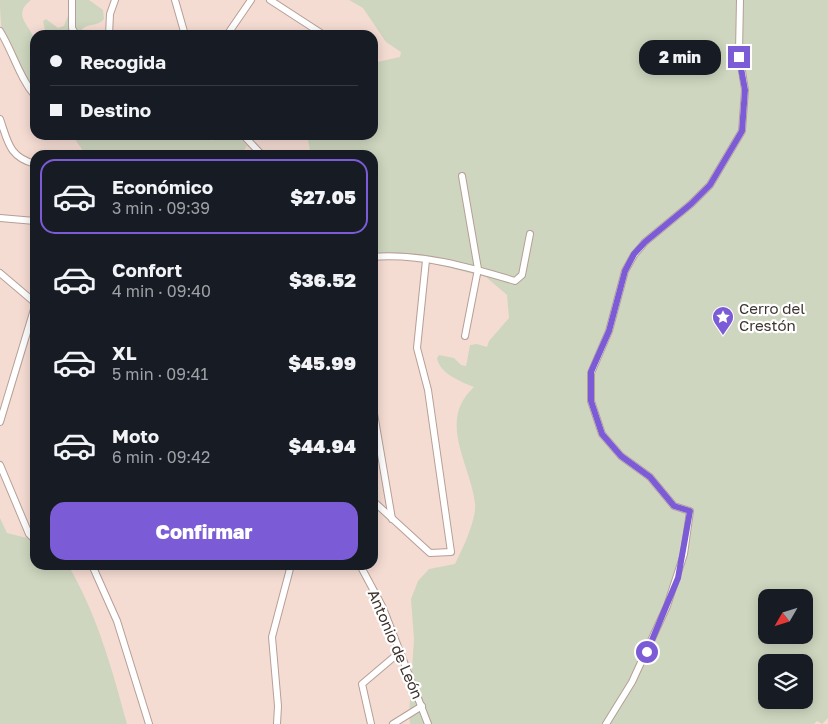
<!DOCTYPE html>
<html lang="es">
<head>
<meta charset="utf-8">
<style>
	body { margin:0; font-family:"Golos Text",sans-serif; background:#242831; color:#f1f3f6; height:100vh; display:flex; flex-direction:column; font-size:19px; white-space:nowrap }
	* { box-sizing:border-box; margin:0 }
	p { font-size:16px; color:#9ea1a6 }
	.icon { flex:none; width:28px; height:28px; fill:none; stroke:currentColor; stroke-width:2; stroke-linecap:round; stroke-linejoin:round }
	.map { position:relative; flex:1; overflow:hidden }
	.details { position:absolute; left:30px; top:150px; width:348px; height:420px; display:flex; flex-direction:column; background:#171b24; border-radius:15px; box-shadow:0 2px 12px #0003 }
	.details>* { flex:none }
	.top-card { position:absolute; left:30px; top:30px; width:348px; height:110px; border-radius:15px; box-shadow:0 2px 12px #0003; display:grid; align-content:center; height:110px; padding:0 20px; background:#171b24 }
	.needle { width:32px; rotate:231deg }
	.buttons { position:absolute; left:758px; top:589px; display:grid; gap:10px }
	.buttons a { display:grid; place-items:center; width:55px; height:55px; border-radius:10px; background:#171b24; box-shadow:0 2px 12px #0003; font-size:25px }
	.end { position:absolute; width:22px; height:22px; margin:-11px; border:6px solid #7b5bd6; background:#fff; box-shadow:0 0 0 2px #fff }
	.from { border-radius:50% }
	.bubble { position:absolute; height:35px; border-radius:15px; background:#171b24; box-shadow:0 2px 12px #0003; font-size:16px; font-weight:800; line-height:35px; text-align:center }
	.top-card b { display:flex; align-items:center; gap:18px; height:48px; font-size:19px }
	.top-card b+b { border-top:1px solid #363941 }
	.top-card i { width:12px; height:12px; background:#f1f3f6 }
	ul { padding:9px 0 0; list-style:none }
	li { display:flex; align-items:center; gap:15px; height:75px; margin:0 10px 8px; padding:0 10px; border:2px solid transparent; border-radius:15px }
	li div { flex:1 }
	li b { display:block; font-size:19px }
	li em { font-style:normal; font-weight:800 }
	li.active { border-color:#7b5bd6 }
	li>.icon { width:45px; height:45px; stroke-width:1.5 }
	.action { display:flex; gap:10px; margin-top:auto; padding:10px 20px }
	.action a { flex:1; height:58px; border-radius:15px; background:#7b5bd6; color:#fff; font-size:20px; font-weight:800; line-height:58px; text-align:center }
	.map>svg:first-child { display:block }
	.green { fill:#ced6bf; fill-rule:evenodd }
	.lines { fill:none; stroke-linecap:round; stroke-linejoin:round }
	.street-casing { stroke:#b69f96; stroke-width:8 }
	.street { stroke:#fff; stroke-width:6 }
	.route { stroke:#7b5bd6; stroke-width:6 }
	.labels { text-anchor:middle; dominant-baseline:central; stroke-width:4.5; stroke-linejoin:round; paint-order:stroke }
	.poi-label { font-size:15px; fill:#3e3430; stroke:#fff; text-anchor:start }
	.street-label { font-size:15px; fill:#3e3430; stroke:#fff }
</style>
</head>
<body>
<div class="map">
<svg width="828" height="724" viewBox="0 0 828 724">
	<rect width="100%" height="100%" fill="#f5dcd3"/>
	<!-- green -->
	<g class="green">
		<path d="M 0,0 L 31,0 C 10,16 33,27 35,42 C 38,57 35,75 35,90 C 6,65 0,36 0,0 Z"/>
		<path d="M 69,0 L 89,0 L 103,10 L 104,19 C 98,27 88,23 82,29 L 83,35 L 46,35 L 43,21 L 46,19 L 58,28 L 64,26 L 69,13 Z"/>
		<path d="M 349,0 L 828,0 L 828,718 L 822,724 L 817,721 L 814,724 L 410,724 L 409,714 L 414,639 L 411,599 L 418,581 L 429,569 L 455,564 C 462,550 477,519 475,503 C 470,463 437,421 474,387 C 461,382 439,373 437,358 L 439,355 L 454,358 L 461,365 L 466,366 L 470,345 L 477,344 L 487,347 L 489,341 L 509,318 L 507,295 L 486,277 L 426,262 L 392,256 L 373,256 L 372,155 L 311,155 L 307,135 L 372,135 L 373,63 L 400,57 L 401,52 L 386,42 L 363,8 ZM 766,598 L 804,598 L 804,635 L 766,635 ZM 766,662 L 804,662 L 804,700 L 766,700 Z"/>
		<polygon points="72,135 208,135 212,141 220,135 237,135 247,146 240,155 86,155"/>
		<path d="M 0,518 L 7,533 L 35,540 L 35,565 L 68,565 C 97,614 112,669 127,724 L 0,724 Z"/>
	</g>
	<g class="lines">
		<!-- street casing -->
		<g class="street-casing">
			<g id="street">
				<polyline points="72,0 72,28 76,35"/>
				<polyline points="175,0 185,35"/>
				<polyline points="270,0 324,35"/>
				<path d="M 0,31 C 13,52 19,77 35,96"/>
				<polyline points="109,35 110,14 115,0"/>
				<polyline points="227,35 251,0"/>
				<path d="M 0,119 C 8,142 9,157 35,164"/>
				<polyline points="243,135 262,155"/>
				<polyline points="462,176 478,269 465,336"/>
				<polyline points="0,218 35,221"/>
				<path d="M 372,257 C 420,253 469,267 515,281 L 522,275 L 530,234"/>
				<polyline points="0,273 33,301 35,306 0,422"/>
				<polyline points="372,402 392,519"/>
				<polyline points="0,465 29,534 35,540"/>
				<polyline points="372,500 430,553 451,552 428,390 417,348 426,260"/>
				<polyline points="92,565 117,621 149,724"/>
				<polyline points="360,565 383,608 428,724"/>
				<polyline points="277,724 278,706 272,637 291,565"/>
				<polyline points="371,724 362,684 401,651"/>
				<polyline points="393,724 422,706"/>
				<polyline points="606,724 632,682 667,606 684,554 690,511 674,506 650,477 621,456 602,434 591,401 591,373 609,331 625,271 634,255 645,242 691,204 710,185 742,131 745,90 739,52 740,0"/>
			</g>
		</g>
		<!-- street -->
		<use href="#street" class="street"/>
	</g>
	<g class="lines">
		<!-- route -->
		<polyline class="route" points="647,652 678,578 690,511 674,506 650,477 621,456 602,434 591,401 591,372 609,331 625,271 634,254 645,242 691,204 710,185 742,131 745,90 739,57"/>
	</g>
	<!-- icons -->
	<defs>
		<g id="sight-pin" transform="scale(1.125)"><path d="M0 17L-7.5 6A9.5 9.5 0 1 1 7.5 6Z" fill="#7b5bd6" stroke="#fff"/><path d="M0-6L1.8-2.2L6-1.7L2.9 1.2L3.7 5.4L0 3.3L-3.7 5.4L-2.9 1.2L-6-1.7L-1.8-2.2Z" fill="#fff"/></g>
	</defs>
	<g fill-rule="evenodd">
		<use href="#sight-pin" x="723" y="317"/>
	</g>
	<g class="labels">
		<!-- poi labels -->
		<g class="poi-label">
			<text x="739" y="308">Cerro del<tspan x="739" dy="17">Crestón</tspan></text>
		</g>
		<!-- street labels -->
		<g class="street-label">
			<text transform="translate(396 644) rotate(67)">Antonio de León</text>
		</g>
	</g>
</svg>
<div class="buttons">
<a><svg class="needle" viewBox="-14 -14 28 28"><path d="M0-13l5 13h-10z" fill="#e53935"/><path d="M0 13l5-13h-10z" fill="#9ea1a6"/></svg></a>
<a><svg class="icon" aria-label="layers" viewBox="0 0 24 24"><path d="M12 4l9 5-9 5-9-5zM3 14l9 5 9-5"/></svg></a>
</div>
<i class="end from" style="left:647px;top:652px"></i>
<i class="end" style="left:739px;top:57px"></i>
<div class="bubble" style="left:639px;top:40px;width:82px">2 min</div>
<div class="top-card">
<b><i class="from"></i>Recogida</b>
<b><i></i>Destino</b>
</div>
<section class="details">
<ul>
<li class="active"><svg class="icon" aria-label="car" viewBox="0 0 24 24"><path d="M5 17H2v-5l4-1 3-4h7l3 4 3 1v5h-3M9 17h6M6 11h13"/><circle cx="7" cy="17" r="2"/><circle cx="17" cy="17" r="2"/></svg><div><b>Económico</b><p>3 min · 09:39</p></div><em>$27.05</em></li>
<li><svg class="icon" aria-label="car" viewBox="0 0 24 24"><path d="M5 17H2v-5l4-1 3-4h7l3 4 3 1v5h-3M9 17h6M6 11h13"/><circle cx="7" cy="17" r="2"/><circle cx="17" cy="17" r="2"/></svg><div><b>Confort</b><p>4 min · 09:40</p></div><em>$36.52</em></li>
<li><svg class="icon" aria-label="car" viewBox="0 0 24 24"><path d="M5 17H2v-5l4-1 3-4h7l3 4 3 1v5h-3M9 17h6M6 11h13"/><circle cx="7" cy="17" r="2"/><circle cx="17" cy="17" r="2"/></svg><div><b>XL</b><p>5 min · 09:41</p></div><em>$45.99</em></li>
<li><svg class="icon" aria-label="car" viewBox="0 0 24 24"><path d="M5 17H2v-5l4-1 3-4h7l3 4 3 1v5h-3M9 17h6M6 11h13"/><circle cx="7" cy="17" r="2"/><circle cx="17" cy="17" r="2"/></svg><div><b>Moto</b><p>6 min · 09:42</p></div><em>$44.94</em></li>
</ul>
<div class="action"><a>Confirmar</a></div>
</section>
</div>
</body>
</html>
